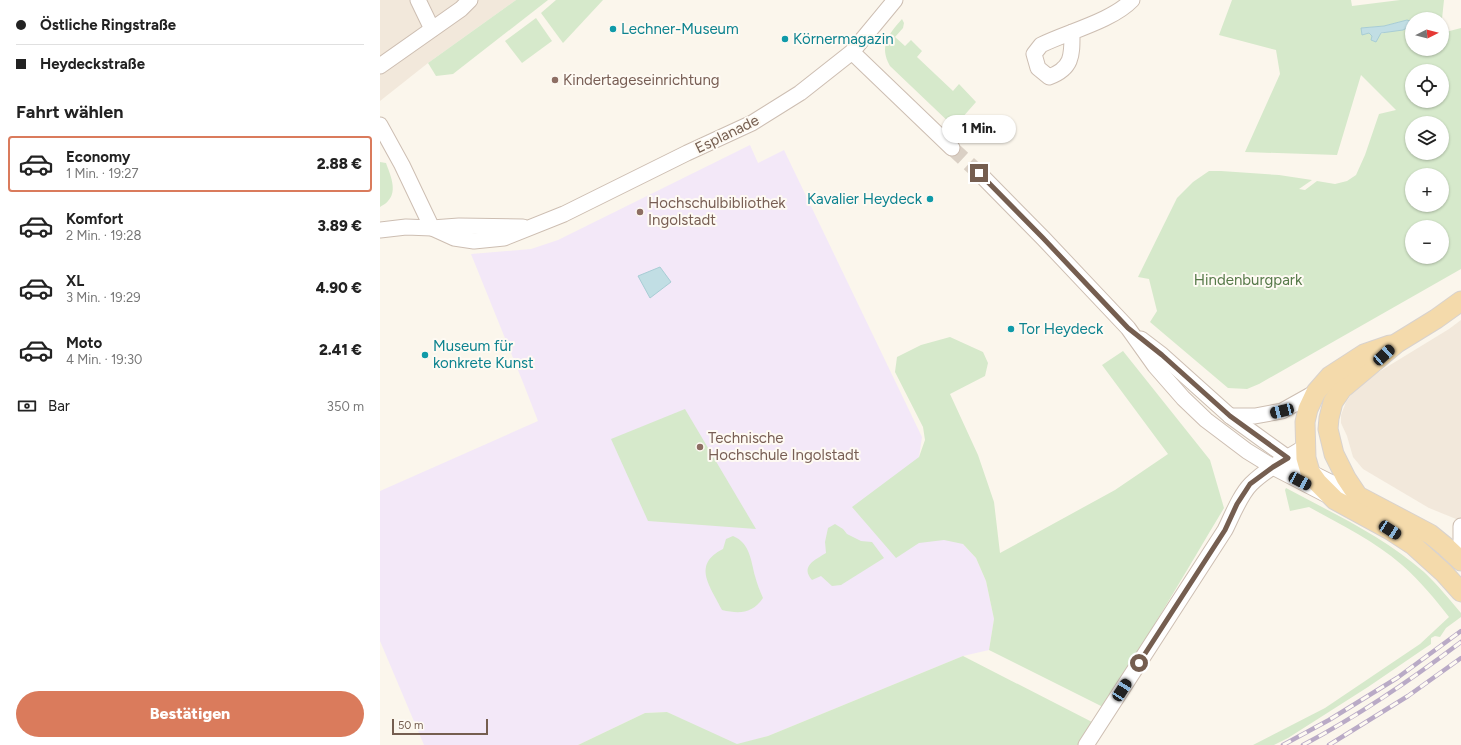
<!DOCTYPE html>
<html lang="de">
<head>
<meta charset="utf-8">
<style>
	body { margin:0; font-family:Figtree,sans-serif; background:#f6f6f6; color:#222; height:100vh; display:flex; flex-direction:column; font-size:15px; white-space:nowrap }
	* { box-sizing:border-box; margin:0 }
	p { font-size:13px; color:#767676 }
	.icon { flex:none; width:22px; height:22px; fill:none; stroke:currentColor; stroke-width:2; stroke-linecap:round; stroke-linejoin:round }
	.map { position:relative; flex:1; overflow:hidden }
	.sheet { display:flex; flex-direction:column; background:#fff; width:380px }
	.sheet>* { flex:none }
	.banner { display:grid; align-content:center; height:88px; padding:0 16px; background:#fff }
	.needle { width:26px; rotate:84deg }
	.buttons { position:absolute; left:1025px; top:12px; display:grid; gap:8px }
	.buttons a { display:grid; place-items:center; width:44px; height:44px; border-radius:50%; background:#fff; box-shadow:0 1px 3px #0004; font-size:20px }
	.scale { position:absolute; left:12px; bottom:10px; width:96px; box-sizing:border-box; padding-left:4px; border:2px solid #755e50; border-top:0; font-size:11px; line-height:14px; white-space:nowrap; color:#755e50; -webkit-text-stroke:3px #fefaf3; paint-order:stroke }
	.end { position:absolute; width:18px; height:18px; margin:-9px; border:5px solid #755e50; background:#fff; box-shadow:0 0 0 2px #fff }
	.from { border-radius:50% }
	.bubble { position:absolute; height:28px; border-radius:14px; background:#fff; box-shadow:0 1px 3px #0004; font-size:13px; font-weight:800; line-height:28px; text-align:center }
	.car { position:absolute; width:12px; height:24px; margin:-12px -6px; border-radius:5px; box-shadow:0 0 3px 1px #0007; background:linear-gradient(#222 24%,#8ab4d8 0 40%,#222 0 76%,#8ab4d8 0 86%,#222 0) }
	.banner b { display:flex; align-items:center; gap:14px; height:38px; font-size:15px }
	.banner b+b { border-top:1px solid #e0e0e0 }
	.banner i { width:10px; height:10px; background:#222 }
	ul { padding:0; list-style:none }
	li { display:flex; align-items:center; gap:12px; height:56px; margin:0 8px 6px; padding:0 8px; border:2px solid transparent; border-radius:4px }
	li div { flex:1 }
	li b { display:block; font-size:15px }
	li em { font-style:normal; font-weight:800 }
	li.selected { border-color:#da7b5c }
	li>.icon { width:36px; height:36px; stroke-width:1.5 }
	h2 { padding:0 16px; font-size:18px; line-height:48px }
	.pay { display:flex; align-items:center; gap:10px; height:44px; padding:0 16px; font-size:15px }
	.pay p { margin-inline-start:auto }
	.button { display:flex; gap:8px; margin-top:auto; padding:8px 16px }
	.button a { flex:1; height:46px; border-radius:24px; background:#da7b5c; color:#fff; font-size:16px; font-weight:800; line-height:46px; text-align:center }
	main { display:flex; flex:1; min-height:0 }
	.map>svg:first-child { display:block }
	.residential { fill:#f2e8db }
	.education { fill:#f3e8f8 }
	.green { fill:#d6e9cb; fill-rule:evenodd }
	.water { fill:#c1dee4; stroke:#a8cdd5 }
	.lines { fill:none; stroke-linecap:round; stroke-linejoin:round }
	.minor-tunnel { stroke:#dad0c5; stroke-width:15; stroke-dasharray:15 8; stroke-linecap:butt }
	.minor-casing { stroke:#cdbeb2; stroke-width:17 }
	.major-casing { stroke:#d8d2ce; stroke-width:21 }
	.minor { stroke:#fff; stroke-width:15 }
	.major { stroke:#f4daab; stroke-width:19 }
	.rail-casing { stroke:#b9aac6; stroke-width:4.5 }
	.rail { stroke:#fefaf3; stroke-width:3; stroke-dasharray:9; stroke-linecap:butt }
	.route { stroke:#755e50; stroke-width:5 }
	.culture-dot { fill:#0f9aa8; stroke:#fefaf3; stroke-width:1.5 }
	.education-dot { fill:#8d6e63; stroke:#fefaf3; stroke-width:1.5 }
	.labels { text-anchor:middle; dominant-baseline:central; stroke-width:4; stroke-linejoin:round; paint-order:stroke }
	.culture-label { font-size:15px; fill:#0d838f; stroke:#fefaf3; text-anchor:start }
	.education-label { font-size:15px; fill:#785e54; stroke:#fefaf3; text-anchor:start }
	.street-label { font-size:15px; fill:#755e50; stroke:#fefaf3 }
	.park-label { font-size:15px; fill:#567949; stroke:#fefaf3 }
</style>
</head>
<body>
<main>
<section class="sheet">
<div class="banner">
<b><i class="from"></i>Östliche Ringstraße</b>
<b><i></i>Heydeckstraße</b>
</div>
<h2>Fahrt wählen</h2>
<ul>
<li class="selected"><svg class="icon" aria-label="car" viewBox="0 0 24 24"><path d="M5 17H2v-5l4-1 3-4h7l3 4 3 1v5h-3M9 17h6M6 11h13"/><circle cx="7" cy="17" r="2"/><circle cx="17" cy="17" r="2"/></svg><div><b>Economy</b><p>1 Min. · 19:27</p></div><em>2.88 €</em></li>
<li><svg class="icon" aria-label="car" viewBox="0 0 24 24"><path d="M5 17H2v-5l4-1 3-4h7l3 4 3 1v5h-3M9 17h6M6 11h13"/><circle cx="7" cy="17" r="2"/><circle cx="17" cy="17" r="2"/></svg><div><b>Komfort</b><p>2 Min. · 19:28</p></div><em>3.89 €</em></li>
<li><svg class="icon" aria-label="car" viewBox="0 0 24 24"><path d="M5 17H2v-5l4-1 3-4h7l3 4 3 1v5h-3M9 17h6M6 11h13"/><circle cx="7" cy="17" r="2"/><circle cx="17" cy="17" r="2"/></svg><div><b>XL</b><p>3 Min. · 19:29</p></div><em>4.90 €</em></li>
<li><svg class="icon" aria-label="car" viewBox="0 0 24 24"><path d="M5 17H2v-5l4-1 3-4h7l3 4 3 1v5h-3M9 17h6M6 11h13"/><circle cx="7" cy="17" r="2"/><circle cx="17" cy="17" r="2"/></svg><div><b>Moto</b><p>4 Min. · 19:30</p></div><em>2.41 €</em></li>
</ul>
<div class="pay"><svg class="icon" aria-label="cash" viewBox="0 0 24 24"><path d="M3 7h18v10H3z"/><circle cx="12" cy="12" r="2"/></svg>Bar<p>350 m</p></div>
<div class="button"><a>Bestätigen</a></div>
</section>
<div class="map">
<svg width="1081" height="745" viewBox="0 0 1081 745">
	<rect width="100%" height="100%" fill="#fbf6ec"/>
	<!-- residential -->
	<g class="residential">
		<polygon points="0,0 136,0 48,63 0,101"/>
		<polygon points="1081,320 1081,521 1049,508 983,469 973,457 967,436 961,423 961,415 966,402 974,391 997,373 1069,329"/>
	</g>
	<!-- education -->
	<polygon class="education" points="370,145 378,163 404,150 542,437 539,457 583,544 596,558 606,581 614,619 609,650 583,656 388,736 356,745 287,712 265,713 198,745 44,745 0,641 0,491 158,421 144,385 91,254 151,249 178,240"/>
	<!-- green -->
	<g class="green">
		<polygon points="136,0 168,0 73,74 56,76 48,63"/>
		<polygon points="176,0 223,0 183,43 161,13"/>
		<path d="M 852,0 L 971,0 L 972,6 L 1020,0 L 1064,0 L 1062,19 L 1032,19 L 1032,49 L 1062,49 L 1062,33 L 1081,28 L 1081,269 L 879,384 L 867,389 L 848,388 L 770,322 L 777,311 L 769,279 L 758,277 L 797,198 L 813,182 L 829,171 L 841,171 L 899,175 L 932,180 L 919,189 L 925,190 L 937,181 L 955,184 L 967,181 L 976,175 L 985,155 L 999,114 L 1016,110 L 981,75 L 957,155 L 865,152 L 900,74 L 896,50 L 839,35 ZM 1027,20 L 1023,30 L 1015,30 L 993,36 L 981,28 L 1004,26 ZM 1032,71 L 1062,71 L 1062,101 L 1032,101 ZM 1032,123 L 1062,123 L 1062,153 L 1032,153 ZM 1032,175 L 1062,175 L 1062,205 L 1032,205 ZM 1032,227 L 1062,227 L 1062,257 L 1032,257 Z"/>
		<polygon points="156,18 172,41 142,63 125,41"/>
		<path d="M 522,19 L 524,23 L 523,28 L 515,37 L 525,46 L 531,40 L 542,51 L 537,57 L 573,91 L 579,84 L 596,102 L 574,127 L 510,66 C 499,46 508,35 522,19 Z"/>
		<path d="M 0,162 L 6,163 C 10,174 18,191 8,201 C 6,204 2,205 0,207 Z"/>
		<path d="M 570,337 L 603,352 L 608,363 L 605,376 L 570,394 L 598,455 L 614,502 L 620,553 L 735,490 L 788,454 L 722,365 L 743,351 L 830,460 L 844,508 C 804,575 765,642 723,707 L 609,650 L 614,619 L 606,581 L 596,558 L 583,544 L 564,540 L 539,543 L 516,558 L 472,507 L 539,457 L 545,440 L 543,427 L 515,372 L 517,357 L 541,345 Z"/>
		<polygon points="305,409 376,529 268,521 231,439"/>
		<path d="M 906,488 C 954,514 1003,536 1044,572 C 1058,585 1069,599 1081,613 L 1081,617 L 1066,628 L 1060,637 L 1055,636 L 1051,638 L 1051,644 L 988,687 L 908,738 L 894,745 L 873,745 L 945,708 L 1040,644 L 1069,617 C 1055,599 1040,581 1022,565 C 995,541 961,525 929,507 L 910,511 L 905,490 Z"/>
		<path d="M 455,524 L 463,529 L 467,534 L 481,541 L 492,542 L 504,558 L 461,585 L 452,586 L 441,576 L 432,580 C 420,566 435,560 446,553 L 445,542 L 448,528 Z"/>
		<path d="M 353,536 C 370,543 371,561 375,576 C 377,584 380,591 383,598 C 372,614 359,614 342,610 C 331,587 311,565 343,549 L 346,539 Z"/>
		<polygon points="583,656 714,723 698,745 198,745 265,713 287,712 357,744 388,736"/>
	</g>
	<!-- water -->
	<g class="water">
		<polygon points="1027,20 1030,21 1031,26 1023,30 1001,33 996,42 991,40 992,36 989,33 982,35 981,28 1004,26"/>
		<polygon points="280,267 291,282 270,298 258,276"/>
	</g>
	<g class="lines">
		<!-- minor-tunnel -->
		<polyline class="minor-tunnel" points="572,148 599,173"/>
		<!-- minor casing -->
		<g class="minor-casing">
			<g id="minor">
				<polyline points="38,0 52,29"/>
				<path d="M 692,32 C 692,55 693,68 669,77 L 658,68 L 654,54 L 661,45 C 687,32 732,21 752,0"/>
				<polyline points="472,52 572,148"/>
				<polyline points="0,66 81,9 90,0"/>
				<polyline points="0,125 22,165 52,228 74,238 94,241 124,238 184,214 307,153 372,123 420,93 472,52 515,0"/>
				<polyline points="599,173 663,238 748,328 775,366 803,398 826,420 867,451 893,467 945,494"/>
				<polyline points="0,230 26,227 52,228 79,226 143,227"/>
				<polyline points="761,339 782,355 850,416 908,458 930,472 978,496"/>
				<polyline points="850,416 875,416 902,411 936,392"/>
				<polyline points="1081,526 1081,549"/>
				<path d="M 706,745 L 845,530 C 852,516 860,495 871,484 C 886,469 907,458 925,447"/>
			</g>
		</g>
		<!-- major casing -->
		<g class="major-casing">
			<g id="major">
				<polyline points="1081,301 1056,319 1017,343 962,389 953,402 949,418 948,429 954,454 966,478 978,496 1050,534 1066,547 1081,561"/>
				<polyline points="1010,345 984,354 950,376 936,392 928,409 925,422 926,458 930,472 938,483 955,500 1010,530 1033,545 1064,573 1081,592"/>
			</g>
		</g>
		<!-- minor -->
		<use href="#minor" class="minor"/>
		<!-- major -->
		<use href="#major" class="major"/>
		<!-- rail casing -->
		<g class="rail-casing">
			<g id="rail">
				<polyline points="903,745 949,720 1017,678 1081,631"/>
				<path d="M 923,745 C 978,716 1031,680 1081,642"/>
				<polyline points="949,745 1028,696 1081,658"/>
			</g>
		</g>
		<!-- rail -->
		<use href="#rail" class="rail"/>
	</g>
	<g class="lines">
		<!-- route -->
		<polyline class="route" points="599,173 663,238 748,328 782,355 850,416 908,458 893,467 870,484 857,504 845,530 759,663"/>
	</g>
	<!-- markers -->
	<g class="culture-dot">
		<circle cx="233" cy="29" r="4"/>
		<circle cx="405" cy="39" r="4"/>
		<circle cx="550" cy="199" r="4"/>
		<circle cx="631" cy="329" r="4"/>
		<circle cx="45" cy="355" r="4"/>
	</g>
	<g class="education-dot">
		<circle cx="175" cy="80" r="4"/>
		<circle cx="260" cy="212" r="4"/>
		<circle cx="320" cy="447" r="4"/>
	</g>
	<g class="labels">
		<!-- culture labels -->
		<g class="culture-label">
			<text x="241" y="29">Lechner-Museum</text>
			<text x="413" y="39">Körnermagazin</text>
			<text x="542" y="199" text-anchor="end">Kavalier Heydeck</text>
			<text x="639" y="329">Tor Heydeck</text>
			<text x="53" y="346">Museum für<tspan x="53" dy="17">konkrete Kunst</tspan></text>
		</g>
		<!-- education labels -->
		<g class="education-label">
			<text x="183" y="80">Kindertageseinrichtung</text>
			<text x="268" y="203">Hochschulbibliothek<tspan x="268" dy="17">Ingolstadt</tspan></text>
			<text x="328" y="438">Technische<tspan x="328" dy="17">Hochschule Ingolstadt</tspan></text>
		</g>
		<!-- street labels -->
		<g class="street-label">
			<text transform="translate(347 134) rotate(-26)">Esplanade</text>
		</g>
		<!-- park labels -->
		<g class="park-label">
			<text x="868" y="280">Hindenburgpark</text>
		</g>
	</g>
</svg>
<div class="buttons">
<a><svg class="needle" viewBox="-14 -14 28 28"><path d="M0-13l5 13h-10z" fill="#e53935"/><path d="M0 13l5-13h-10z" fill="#767676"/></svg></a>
<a><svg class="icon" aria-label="locate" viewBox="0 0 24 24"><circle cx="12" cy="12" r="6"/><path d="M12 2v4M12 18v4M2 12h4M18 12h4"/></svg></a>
<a><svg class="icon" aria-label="layers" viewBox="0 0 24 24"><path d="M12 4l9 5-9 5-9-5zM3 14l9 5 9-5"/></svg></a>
<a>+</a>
<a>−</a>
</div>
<div class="scale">50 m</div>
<i class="end from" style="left:759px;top:663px"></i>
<i class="end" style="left:599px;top:173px"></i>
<div class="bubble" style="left:562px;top:115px;width:74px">1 Min.</div>
<i class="car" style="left:1004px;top:355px;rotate:48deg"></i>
<i class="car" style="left:902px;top:411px;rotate:256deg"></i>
<i class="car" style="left:920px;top:481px;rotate:118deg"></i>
<i class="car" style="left:1010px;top:530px;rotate:123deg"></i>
<i class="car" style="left:742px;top:690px;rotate:33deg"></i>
</div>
</main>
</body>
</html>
